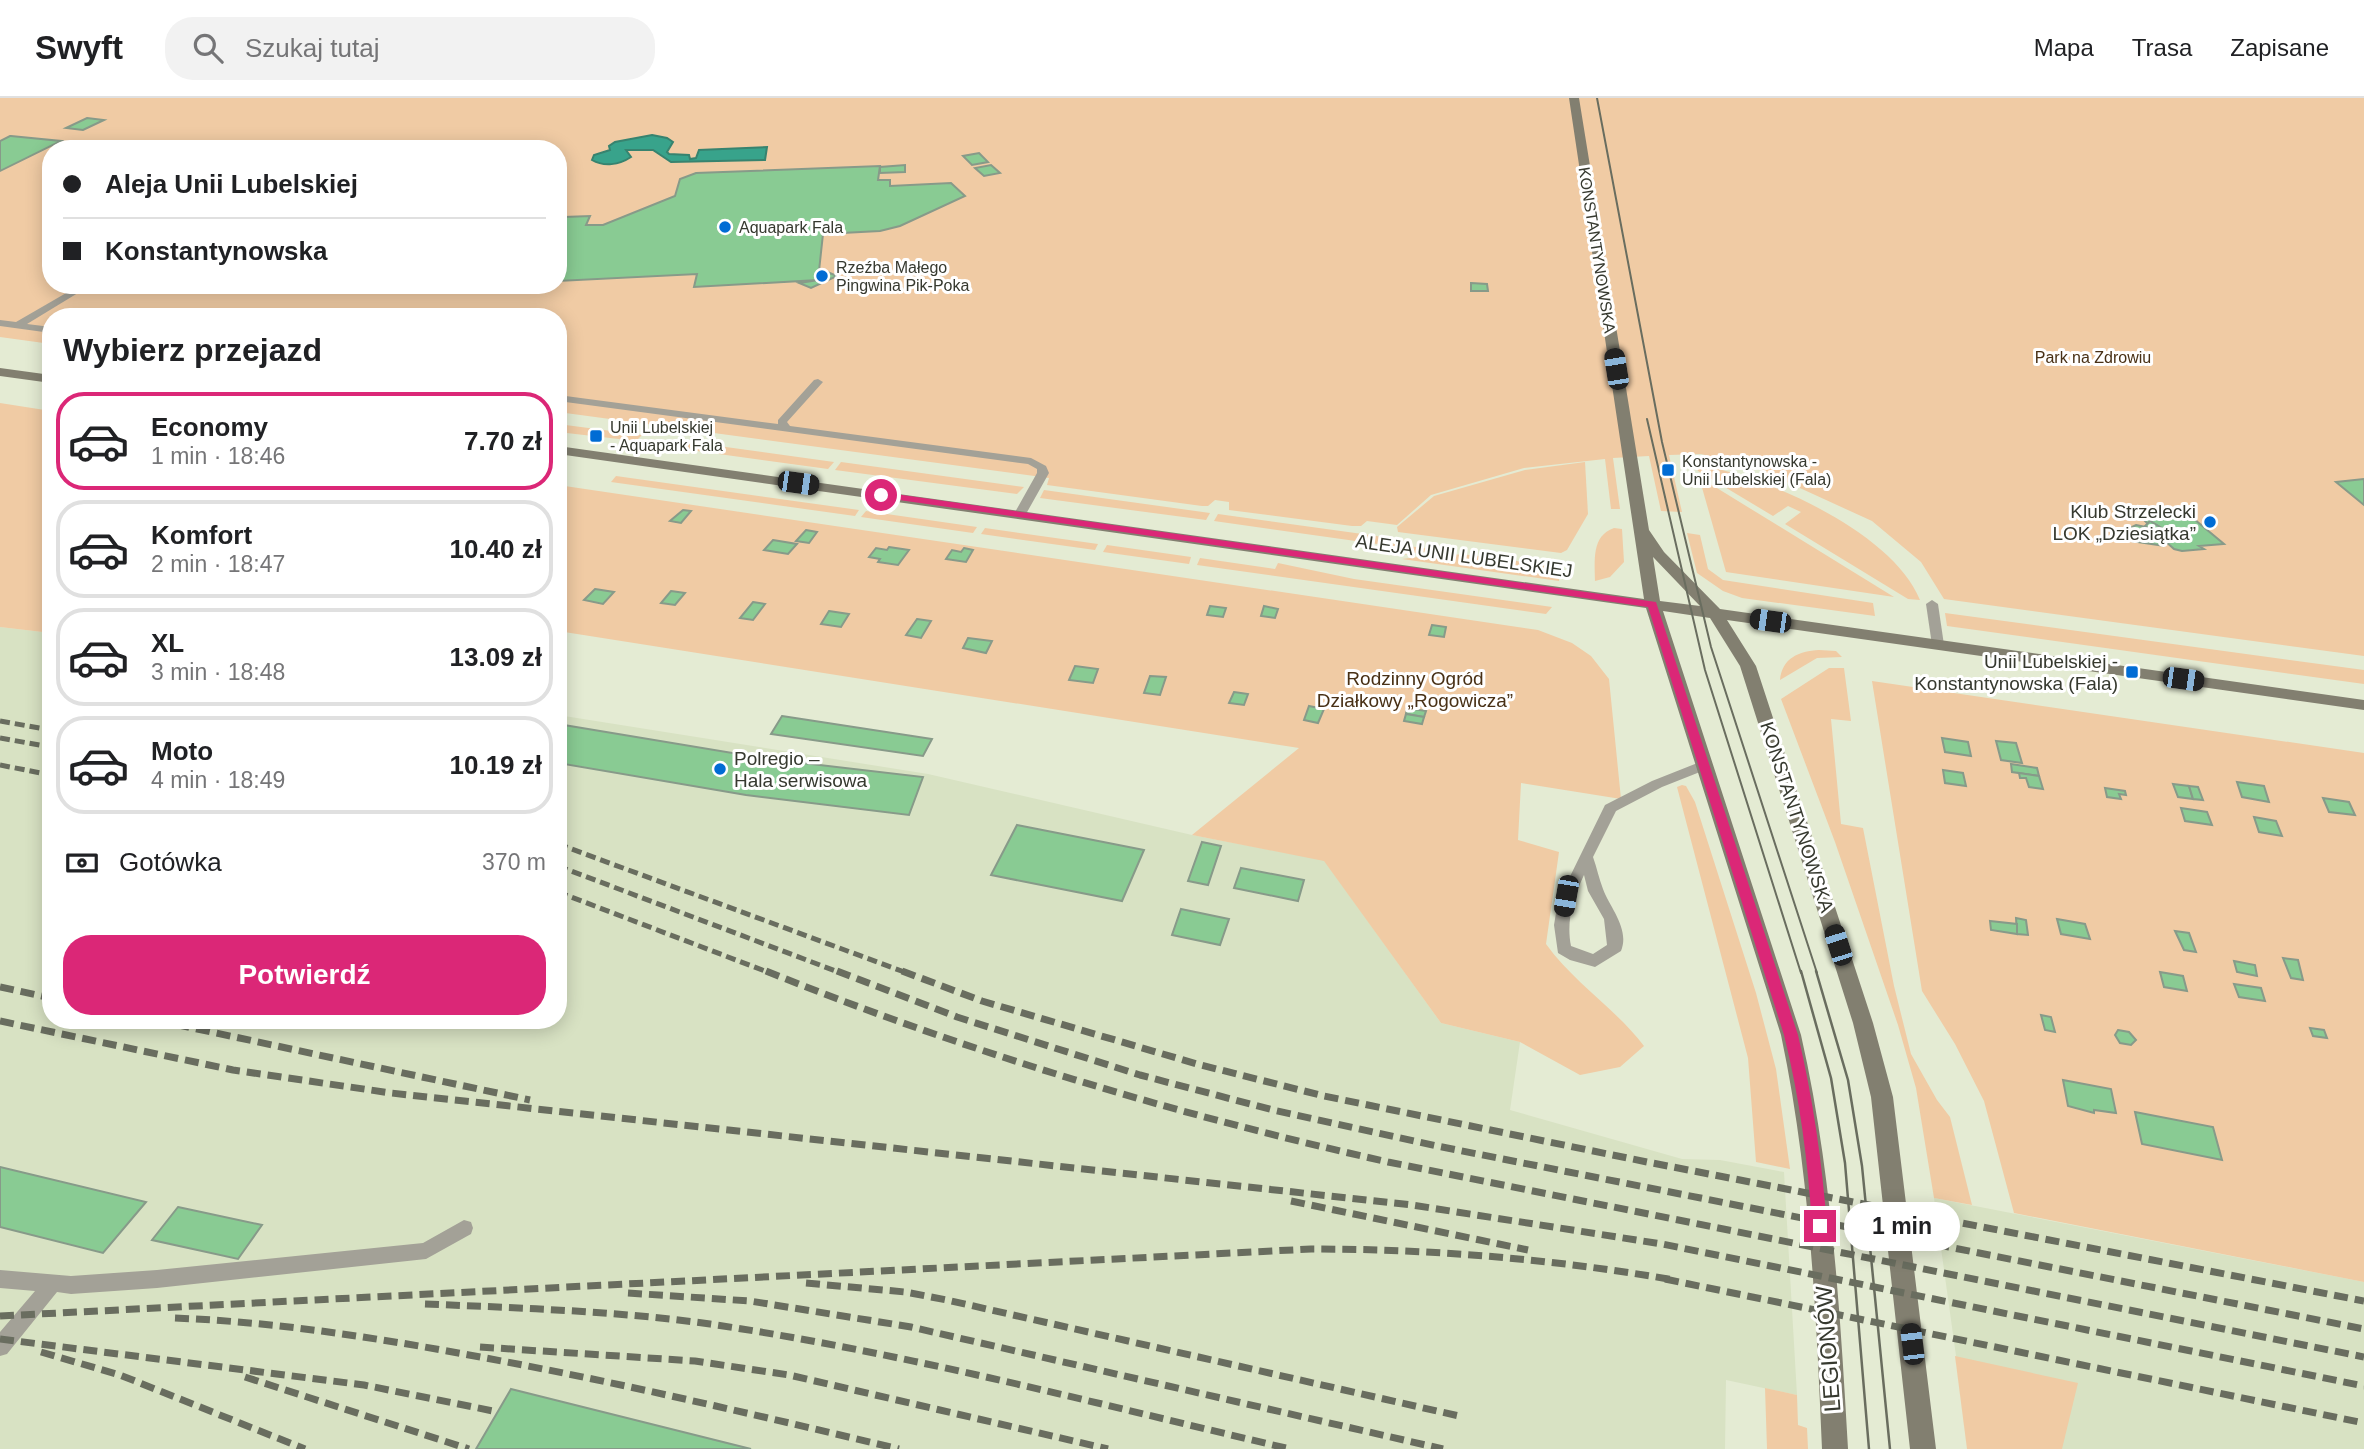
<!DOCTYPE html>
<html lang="pl">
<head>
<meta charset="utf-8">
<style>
	body { margin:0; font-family:Helvetica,sans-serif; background:#f2f2f2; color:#202124; height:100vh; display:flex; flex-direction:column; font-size:26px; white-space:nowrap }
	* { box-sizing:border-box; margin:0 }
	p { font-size:23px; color:#757577 }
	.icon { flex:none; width:38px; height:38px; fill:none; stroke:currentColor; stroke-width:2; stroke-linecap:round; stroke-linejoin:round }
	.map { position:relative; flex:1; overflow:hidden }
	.side { position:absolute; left:42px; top:210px; width:525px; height:721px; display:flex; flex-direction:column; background:#fff; border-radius:28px; box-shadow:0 4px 18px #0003 }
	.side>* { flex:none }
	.top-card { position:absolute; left:42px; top:42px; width:525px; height:154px; border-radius:28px; box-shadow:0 4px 18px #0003; display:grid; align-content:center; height:154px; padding:0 21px; background:#fff }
	.end { position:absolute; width:32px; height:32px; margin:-16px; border:9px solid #db2777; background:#fff; box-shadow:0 0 0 4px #fff }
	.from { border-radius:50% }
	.bubble { position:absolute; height:49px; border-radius:24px; background:#fff; box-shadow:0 4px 18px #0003; font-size:23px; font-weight:600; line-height:49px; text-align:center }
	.car { position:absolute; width:21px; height:42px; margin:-21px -10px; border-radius:9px; box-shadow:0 0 5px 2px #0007; background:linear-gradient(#222 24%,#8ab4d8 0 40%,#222 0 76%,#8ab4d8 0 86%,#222 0) }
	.top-card b { display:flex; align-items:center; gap:24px; height:66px; font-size:26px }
	.top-card b+b { border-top:2px solid #e0e0e0 }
	.top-card i { width:18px; height:18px; background:#202124 }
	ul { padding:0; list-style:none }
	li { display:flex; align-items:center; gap:21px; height:98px; margin:0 14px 10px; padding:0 7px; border:4px solid #e0e0e0; border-radius:28px }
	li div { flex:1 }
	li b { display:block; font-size:26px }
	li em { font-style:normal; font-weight:600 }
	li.active { border-color:#db2777 }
	li>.icon { width:63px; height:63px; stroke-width:1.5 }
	h2 { padding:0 21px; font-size:32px; line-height:84px }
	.pay { display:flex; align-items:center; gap:18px; height:77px; padding:0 21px; font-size:26px }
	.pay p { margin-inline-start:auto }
	.action { display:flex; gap:14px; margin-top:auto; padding:14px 21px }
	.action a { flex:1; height:80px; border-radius:28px; background:#db2777; color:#fff; font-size:28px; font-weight:600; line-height:80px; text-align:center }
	header { display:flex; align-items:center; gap:42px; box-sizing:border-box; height:98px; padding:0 35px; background:#fff; border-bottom:2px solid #e0e0e0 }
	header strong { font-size:33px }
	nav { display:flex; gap:38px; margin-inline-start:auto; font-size:24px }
	.search { width:490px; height:63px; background:#f2f2f2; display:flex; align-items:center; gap:18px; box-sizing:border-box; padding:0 24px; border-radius:28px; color:#757577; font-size:26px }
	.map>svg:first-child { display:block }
	.built { fill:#d8e2c3 }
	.green { fill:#f0cba4; fill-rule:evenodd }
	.water { fill:#38a38b; stroke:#37836f; stroke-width:2 }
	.building { fill:#89cb93; stroke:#879a89; stroke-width:2 }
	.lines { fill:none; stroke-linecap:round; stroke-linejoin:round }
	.lane { fill:#a3a197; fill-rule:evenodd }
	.secondary { fill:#827f70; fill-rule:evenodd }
	.tram-far1 { stroke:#696d5f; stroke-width:2 }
	.tram { stroke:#696d5f; stroke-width:2.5 }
	.rail-far1 { stroke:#696d5f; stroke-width:5; stroke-dasharray:10 5; stroke-linecap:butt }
	.rail { stroke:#696d5f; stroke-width:7; stroke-dasharray:14 7; stroke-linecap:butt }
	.route { fill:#db2777 }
	.poi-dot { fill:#016cd4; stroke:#fff; stroke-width:2.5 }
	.labels { text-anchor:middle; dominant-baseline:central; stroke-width:6; stroke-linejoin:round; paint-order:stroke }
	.far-poi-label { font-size:16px; fill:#36392f; stroke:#fff; text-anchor:start }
	.far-street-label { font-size:16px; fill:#36392f; stroke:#fff }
	.far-park-label { font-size:16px; fill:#483015; stroke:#fff }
	.poi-label { font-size:19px; fill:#36392f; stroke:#fff; text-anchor:end }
	.street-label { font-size:19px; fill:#36392f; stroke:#fff }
	.park-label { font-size:19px; fill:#483015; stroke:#fff }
	.near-street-label { font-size:23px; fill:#36392f; stroke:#fff }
</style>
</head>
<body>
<header>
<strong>Swyft</strong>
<div class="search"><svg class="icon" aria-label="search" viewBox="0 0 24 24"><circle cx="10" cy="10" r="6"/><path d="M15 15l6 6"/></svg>Szukaj tutaj</div>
<nav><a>Mapa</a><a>Trasa</a><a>Zapisane</a></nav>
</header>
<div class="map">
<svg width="2364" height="1351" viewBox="0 0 2364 1351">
	<rect width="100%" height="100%" fill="#e4ebd3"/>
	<!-- built -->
	<g class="built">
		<polygon points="0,529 51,535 51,922 558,922 558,617 928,676 1192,737 1324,762 1441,925 1520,944 1510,1012 1682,1061 1720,1062 1784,1074 1797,1297 1726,1282 1725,1351 0,1351"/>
		<polygon points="1934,1100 2364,1184 2364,1351 1969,1351"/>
	</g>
	<!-- green -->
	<g class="green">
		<path d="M 0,0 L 2364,0 L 2364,558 L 1944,501 L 1921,464 L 1872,423 L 1758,371 L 1701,356 L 1669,357 L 1682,414 L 1661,413 L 1649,358 L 1613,360 L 1620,411 L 1611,411 L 1605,361 L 1524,370 L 1431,397 L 1397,427 L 1367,423 L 1361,428 L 1352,428 L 1229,412 L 1229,404 L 1215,402 L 1208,408 L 1202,408 L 1047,387 L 1049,380 L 558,314 L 558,219 L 51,219 L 51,246 L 0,239 ZM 51,51 L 558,51 L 558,187 L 51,187 Z"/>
		<polygon points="0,305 51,313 51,535 0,529"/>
		<polygon points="558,326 642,337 636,343 558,334"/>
		<polygon points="675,342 834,364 828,371 668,349"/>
		<polygon points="841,364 1024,389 1017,396 835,372"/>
		<polygon points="1585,364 1588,416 1567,452 1561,455 1398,434 1397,429 1434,398 1525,372"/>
		<path d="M 1695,366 C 1764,377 1893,434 1920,502 L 1908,501 L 1785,426 L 1801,414 L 1788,408 L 1773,418 L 1698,373 Z"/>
		<polygon points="616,378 859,412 855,418 611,384"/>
		<polygon points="1699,379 1894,499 1726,474"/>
		<path d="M 558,387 L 1538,532 L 1572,545 L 1591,558 L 1609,581 L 1621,701 L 1521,685 L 1518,742 L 1559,754 L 1546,846 C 1574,885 1615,910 1644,948 L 1620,969 L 1580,977 L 1520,944 L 1441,925 L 1324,763 L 1192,737 L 1299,650 L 558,533 Z"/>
		<polygon points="1044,392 1210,415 1206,422 1040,400"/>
		<polygon points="866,413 977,429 973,435 861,419"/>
		<polygon points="1218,416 1377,438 1394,446 1438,452 1394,458 1377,446 1214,423"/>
		<polygon points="985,430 1098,446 1095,452 981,436"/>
		<path d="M 1614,430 L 1622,431 L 1624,464 L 1610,479 L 1595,483 C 1595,463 1591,438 1614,430 Z"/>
		<polygon points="1687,435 1700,437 1708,471 1723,482 1873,505 1875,518 1742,500 1723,493 1697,475"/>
		<polygon points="1107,447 1191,459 1189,466 1103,454"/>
		<polygon points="1441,456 1472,457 1560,469 1559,483 1402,461"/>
		<polygon points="1200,460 1275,471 1278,465 1354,481 1552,509 1546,516 1197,467"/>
		<polygon points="1945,515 2364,572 2364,586 1947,528"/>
		<path d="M 1819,552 L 1836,553 L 1842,559 L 1817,560 L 1780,582 C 1782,560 1799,553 1819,552 Z"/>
		<polygon points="1829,570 1844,570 1851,623 1831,621 1841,726 1863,730 1894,888 1911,956 1937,1002 1950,1019 1972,1107 1934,1100 1916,990 1898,927 1835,744 1781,601"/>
		<polygon points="1872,583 2364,655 2364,1184 2014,1115 1984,1003 1955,946 1922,893"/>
		<polygon points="1682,687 1686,688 1695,704 1756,895 1776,971 1790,1071 1756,1064 1748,960 1677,689"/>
		<polygon points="1955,1258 2078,1285 2062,1351 1967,1351"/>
		<polygon points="1765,1290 1797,1297 1798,1327 1807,1330 1808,1351 1767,1351"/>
	</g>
	<!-- water -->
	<path class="water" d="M 652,37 L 667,40 L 673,44 L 667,54 L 669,56 L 689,57 L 690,61 L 696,60 L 699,52 L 767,49 L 765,62 L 671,64 L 653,52 L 626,52 L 631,59 C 619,67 604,69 592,62 L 594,57 L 610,52 L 609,48 L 615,44 Z"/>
	<!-- building -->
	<g class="building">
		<polygon points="87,20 104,22 83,32 66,30"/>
		<polygon points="10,38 11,38 61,43 0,73 0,43"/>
		<polygon points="979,55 988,64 972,67 963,58"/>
		<polygon points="905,67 905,74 880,75 880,69"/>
		<polygon points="991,67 1000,75 984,78 975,70"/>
		<polygon points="880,68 878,82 890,82 890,88 951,85 965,98 900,128 880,133 823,136 818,182 694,189 697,176 558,183 558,129 561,129 564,119 590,118 586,127 603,127 675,98 680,81 696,75"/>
		<polygon points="825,173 837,178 811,190 799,185 818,182 819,176"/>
		<polygon points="1471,185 1487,186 1488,193 1471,193"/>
		<polygon points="2364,381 2364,407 2336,384"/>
		<polygon points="683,412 691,413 681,425 670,423"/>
		<polygon points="2163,415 2166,418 2188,416 2224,446 2199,448 2204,451 2182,453 2174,451 2164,442 2165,439 2170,440 2168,434 2150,423 2148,426 2139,417"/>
		<polygon points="2150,423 2165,432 2170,440 2165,439 2160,443 2154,440 2154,433 2145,428"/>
		<polygon points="2136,427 2150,430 2156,438 2145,441 2135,438 2130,430"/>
		<polygon points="806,432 817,434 809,445 796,443"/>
		<polygon points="2120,432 2130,432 2140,439 2154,440 2165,448 2131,443 2123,438"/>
		<polygon points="773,442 797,446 788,456 764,452"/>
		<polygon points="889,449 909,452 898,467 878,464 880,461 869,459 876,450 887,452"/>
		<polygon points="964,450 973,452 966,464 946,461 952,452 961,454"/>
		<polygon points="595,491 614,494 603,506 584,502"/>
		<polygon points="671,493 685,495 675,507 661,505"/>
		<polygon points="753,504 765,506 753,522 740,520"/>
		<polygon points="1210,508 1226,510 1223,519 1207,517"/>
		<polygon points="1264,508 1278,511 1275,520 1261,518"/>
		<polygon points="829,513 849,516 841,529 821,526"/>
		<polygon points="917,521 931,523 921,540 906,537"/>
		<polygon points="1432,527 1446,529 1444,539 1429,537"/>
		<polygon points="968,540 992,543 986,555 963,550"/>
		<polygon points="1075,568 1098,571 1093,585 1069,582"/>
		<polygon points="1150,578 1166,579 1160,597 1144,595"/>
		<polygon points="1234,594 1248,596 1244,607 1229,605"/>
		<polygon points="1309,608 1324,611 1318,625 1304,622"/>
		<polygon points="1407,610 1426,613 1424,619 1406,616"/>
		<polygon points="1406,616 1424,619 1422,626 1404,623"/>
		<polygon points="782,618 932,641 923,658 771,636"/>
		<polygon points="558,626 768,661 923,679 909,717 746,697 558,665"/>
		<polygon points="1942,640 1968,644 1971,658 1945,654"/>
		<polygon points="1996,643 2016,645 2022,665 2001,662"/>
		<polygon points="2011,666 2037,670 2039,678 2012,674"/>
		<polygon points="1943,672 1963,675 1966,688 1945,685"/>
		<polygon points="2019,675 2039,678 2043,691 2029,689 2026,680 2020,680"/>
		<polygon points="2237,684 2264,688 2269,704 2242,699"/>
		<polygon points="2173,686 2189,688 2193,701 2178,699"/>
		<polygon points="2189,688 2198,689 2203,702 2193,701"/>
		<polygon points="2105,690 2125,693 2126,697 2119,696 2121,701 2107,699"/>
		<polygon points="2323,700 2349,704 2355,717 2329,714"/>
		<polygon points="2181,710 2207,714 2212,727 2185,723"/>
		<polygon points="2254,719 2276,723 2282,738 2259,734"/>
		<polygon points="1017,727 1144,752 1122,803 991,777"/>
		<polygon points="1202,744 1221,748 1208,787 1188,783"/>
		<polygon points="1241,770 1304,782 1298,803 1234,790"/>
		<polygon points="1181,811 1229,821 1220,847 1172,837"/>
		<polygon points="2016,820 2026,822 2028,837 2017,836"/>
		<polygon points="2057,821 2085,826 2090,841 2061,836"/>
		<polygon points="1990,823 2017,826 2017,836 1991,832"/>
		<polygon points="2175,833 2189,835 2196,854 2184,852"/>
		<polygon points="2283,860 2298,862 2303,882 2291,880"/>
		<polygon points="2234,863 2255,867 2257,878 2237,874"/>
		<polygon points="2160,874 2183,878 2187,893 2164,889"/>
		<polygon points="2234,886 2261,890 2265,903 2239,899"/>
		<polygon points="2041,917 2051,919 2055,934 2045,932"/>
		<polygon points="2310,930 2324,932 2327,940 2313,938"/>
		<polygon points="2118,932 2129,934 2136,942 2131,947 2120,945 2115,937"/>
		<polygon points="2063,982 2111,991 2116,1015 2094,1012 2094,1015 2068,1008"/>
		<polygon points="2135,1014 2213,1029 2222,1062 2142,1046"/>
		<polygon points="0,1069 146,1104 103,1155 0,1129"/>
		<polygon points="178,1109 262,1127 238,1161 152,1142"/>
		<polygon points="511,1291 751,1351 476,1351"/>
	</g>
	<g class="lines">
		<!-- lane -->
		<g class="lane">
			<polygon points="80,187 91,187 27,226 51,229 51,235 0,228 0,222 16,224"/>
			<polygon points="818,281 823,284 787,324 790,328 1031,360 1046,368 1049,375 1026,416 1020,419 1014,416 1037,375 1037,371 1028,366 558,303 558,297 778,326 778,322 814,282"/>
			<polygon points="1932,502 1938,506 1944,547 1938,551 1932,547 1926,506"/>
			<path d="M 1705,662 L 1710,664 L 1712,667 L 1710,670 L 1662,689 L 1616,713 L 1593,759 C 1597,770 1599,781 1603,791 C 1610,810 1630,831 1621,853 L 1595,869 L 1570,862 L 1558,855 L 1554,827 L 1558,803 L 1605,707 L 1652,683 ZM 1584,777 L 1588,793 L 1604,821 L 1607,847 L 1593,856 L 1571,848 C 1566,823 1573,800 1584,777 Z"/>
			<polygon points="464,1122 471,1124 473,1130 471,1136 426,1161 157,1190 71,1196 57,1194 7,1256 0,1258 0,1234 35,1193 0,1190 0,1172 71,1178 157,1172 423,1145"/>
		</g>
		<!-- secondary -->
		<g class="secondary">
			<path d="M 1569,0 L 1579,0 L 1649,432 L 1664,454 L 1720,511 L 2364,602 L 2364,612 L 1727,522 L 1756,568 L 1873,925 L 1893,999 L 1936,1351 L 1910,1351 L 1871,999 L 1853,925 L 1740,568 L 1710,520 L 1663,513 L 1801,937 C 1832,1074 1840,1212 1848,1351 L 1822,1351 C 1816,1212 1810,1074 1781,937 L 1646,510 L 558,356 L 558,348 L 1644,501 ZM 1653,459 L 1654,460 L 1700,508 L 1660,503 Z"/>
			<polygon points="0,270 51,277 51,285 0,278"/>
		</g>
		<!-- tram-far1 -->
		<g class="tram-far1">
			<polyline points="1597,0 1662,344 1711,549 1817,875"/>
			<polyline points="1647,321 1705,572 1801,875"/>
		</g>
		<!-- tram -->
		<g class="tram">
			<polyline points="1801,873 1831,980 1845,1065 1869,1351"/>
			<polyline points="1816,873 1848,982 1862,1068 1890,1351"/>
		</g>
		<!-- rail-far1 -->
		<g class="rail-far1">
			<polyline points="0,623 51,632"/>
			<polyline points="0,640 51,649"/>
			<polyline points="0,667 51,677"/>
			<polyline points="558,746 907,875"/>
			<polyline points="558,768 841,875"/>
			<polyline points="558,794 770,875"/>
		</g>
		<!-- rail -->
		<g class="rail">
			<path d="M 766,873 C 970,955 1174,1016 1388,1064 L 2364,1259"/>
			<polyline points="837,873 957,919 1140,977 1273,1012 1437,1048 2364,1231"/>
			<polyline points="902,873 982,903 1197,966 1324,998 1647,1064 2364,1203"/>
			<polyline points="0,889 51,900"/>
			<polyline points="155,922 530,1002"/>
			<polyline points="0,923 233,972 391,995 1412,1107 1662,1146 2364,1288"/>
			<polyline points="1291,1103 1528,1152"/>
			<polyline points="1665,1181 2364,1325"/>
			<polyline points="806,1185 905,1194 947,1202 1459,1318"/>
			<polyline points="628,1195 750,1203 911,1229 1443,1351"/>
			<path d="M 425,1206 C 520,1210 616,1213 710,1226 C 906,1255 1098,1306 1290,1351"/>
			<path d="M 0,1218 L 1311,1151 C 1433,1151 1553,1161 1674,1182"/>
			<path d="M 175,1220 C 274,1224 372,1239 469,1257 C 614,1283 756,1317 899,1351"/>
			<polyline points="0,1241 364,1287 498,1314"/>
			<polyline points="480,1249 695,1263 789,1277 1108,1351"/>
			<polyline points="41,1254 120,1277 305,1351"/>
			<polyline points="245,1279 469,1351"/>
		</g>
	</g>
	<!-- route -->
	<path class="route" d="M 881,394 L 1656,504 L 1798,937 C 1813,1001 1822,1063 1827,1128 L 1825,1133 L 1815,1133 L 1812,1128 C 1808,1063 1800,1001 1784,937 L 1648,509 L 878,399 L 878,395 Z"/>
	<!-- markers -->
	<g class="poi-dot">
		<circle cx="725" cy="129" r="7"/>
		<circle cx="822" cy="178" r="7"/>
		<rect x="589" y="331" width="14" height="14" rx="3.5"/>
		<rect x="1661" y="365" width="14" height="14" rx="3.5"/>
		<circle cx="2210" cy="424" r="7"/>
		<rect x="2125" y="567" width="14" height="14" rx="3.5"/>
		<circle cx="720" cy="671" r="7"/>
	</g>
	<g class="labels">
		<!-- far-poi labels -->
		<g class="far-poi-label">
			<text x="739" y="129">Aquapark Fala</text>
			<text x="836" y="169">Rzeźba Małego<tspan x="836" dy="18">Pingwina Pik-Poka</tspan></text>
			<text x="610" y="329">Unii Lubelskiej<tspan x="610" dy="18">- Aquapark Fala</tspan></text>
			<text x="1682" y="363">Konstantynowska -<tspan x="1682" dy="18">Unii Lubelskiej (Fala)</tspan></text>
		</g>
		<!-- far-street labels -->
		<g class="far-street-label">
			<text transform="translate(1597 152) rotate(81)">KONSTANTYNOWSKA</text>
		</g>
		<!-- far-park labels -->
		<g class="far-park-label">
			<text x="2093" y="259">Park na Zdrowiu</text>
		</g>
		<!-- poi labels -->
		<g class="poi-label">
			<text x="2196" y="413">Klub Strzelecki<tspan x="2196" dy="22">LOK „Dziesiątka”</tspan></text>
			<text x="2118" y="563">Unii Lubelskiej -<tspan x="2118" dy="22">Konstantynowska (Fala)</tspan></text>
			<text x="734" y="660" text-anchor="start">Polregio –<tspan x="734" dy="22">Hala serwisowa</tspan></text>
		</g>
		<!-- street labels -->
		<g class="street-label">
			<text transform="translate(1464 458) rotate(8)">ALEJA UNII LUBELSKIEJ</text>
			<text transform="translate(1797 719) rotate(72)">KONSTANTYNOWSKA</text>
		</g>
		<!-- park labels -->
		<g class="park-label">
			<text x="1415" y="580">Rodzinny Ogród<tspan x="1415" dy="22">Działkowy „Rogowicza”</tspan></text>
		</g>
		<!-- near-street labels -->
		<g class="near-street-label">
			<text transform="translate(1828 1251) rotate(-94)">LEGIONÓW</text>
		</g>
	</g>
</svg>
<i class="end from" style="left:881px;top:397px"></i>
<i class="end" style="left:1820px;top:1128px"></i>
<div class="bubble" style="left:1844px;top:1104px;width:116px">1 min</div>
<i class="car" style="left:1616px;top:271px;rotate:351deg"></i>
<i class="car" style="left:798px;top:385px;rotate:98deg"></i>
<i class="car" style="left:1770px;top:523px;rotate:278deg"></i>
<i class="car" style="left:2183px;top:581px;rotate:98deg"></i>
<i class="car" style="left:1566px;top:798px;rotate:190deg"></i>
<i class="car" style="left:1838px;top:847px;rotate:342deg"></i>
<i class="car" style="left:1912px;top:1246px;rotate:353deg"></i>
<div class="top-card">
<b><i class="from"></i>Aleja Unii Lubelskiej</b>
<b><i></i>Konstantynowska</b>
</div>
<section class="side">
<h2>Wybierz przejazd</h2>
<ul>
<li class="active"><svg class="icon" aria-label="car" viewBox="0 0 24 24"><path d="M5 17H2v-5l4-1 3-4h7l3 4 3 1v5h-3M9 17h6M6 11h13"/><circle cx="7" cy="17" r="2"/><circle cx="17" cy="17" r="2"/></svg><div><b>Economy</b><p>1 min · 18:46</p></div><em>7.70 zł</em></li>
<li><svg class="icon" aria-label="car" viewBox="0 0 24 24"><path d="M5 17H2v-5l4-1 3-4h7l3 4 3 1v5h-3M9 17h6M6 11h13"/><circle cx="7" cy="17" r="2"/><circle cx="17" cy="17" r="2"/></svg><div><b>Komfort</b><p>2 min · 18:47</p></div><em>10.40 zł</em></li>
<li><svg class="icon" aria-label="car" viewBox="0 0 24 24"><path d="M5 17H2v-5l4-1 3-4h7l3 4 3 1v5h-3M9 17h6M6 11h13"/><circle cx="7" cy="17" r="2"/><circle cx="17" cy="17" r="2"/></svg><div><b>XL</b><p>3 min · 18:48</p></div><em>13.09 zł</em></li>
<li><svg class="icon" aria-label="car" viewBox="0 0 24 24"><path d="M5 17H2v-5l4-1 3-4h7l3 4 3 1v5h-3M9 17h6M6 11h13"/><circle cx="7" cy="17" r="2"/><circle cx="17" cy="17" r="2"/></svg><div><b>Moto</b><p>4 min · 18:49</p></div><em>10.19 zł</em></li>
</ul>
<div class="pay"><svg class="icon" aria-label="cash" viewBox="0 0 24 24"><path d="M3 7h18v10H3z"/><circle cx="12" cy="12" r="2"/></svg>Gotówka<p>370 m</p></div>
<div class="action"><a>Potwierdź</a></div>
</section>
</div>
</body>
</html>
